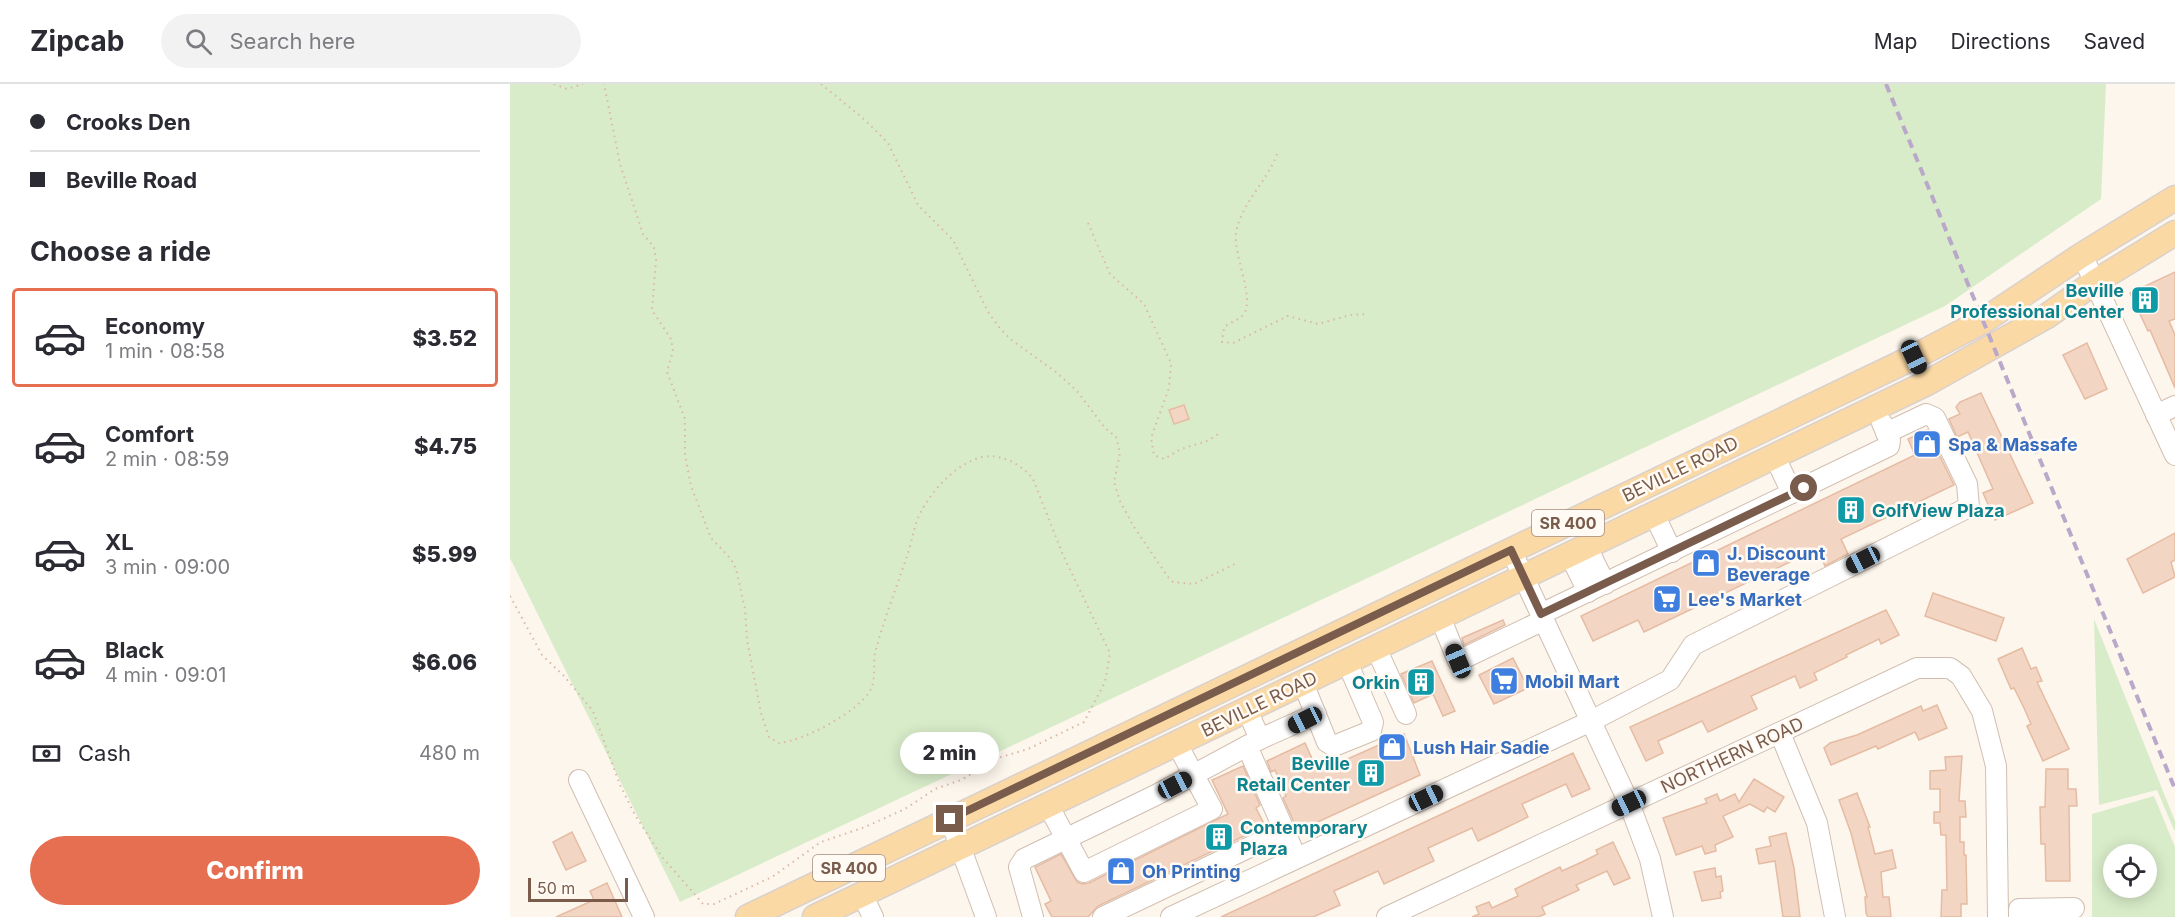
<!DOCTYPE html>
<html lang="en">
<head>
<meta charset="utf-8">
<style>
	body { margin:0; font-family:Inter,sans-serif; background:#f2f2f3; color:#2b2b33; height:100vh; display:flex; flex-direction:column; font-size:22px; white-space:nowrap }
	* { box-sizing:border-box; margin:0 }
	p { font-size:20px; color:#7c7c81 }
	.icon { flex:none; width:33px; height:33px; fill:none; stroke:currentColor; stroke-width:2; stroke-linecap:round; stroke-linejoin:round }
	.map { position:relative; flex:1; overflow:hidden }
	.side { display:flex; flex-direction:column; background:#fff; width:510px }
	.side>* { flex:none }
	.top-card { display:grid; align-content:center; height:132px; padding:0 30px; background:#fff }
	.controls { position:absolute; left:1593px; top:760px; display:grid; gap:12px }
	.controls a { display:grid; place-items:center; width:54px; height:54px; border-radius:50%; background:#fff; box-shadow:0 3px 15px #0003; font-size:30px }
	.scale { position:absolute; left:18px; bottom:15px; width:100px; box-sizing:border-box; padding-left:6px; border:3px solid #7a5c4d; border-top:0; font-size:16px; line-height:21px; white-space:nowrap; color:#7a5c4d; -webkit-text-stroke:4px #fffaf3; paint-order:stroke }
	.end { position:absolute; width:27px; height:27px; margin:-14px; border:8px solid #7a5c4d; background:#fff; box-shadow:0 0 0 3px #fff }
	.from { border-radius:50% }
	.bubble { position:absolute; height:42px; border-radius:21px; background:#fff; box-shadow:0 3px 15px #0003; font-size:20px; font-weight:800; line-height:42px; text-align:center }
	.car { position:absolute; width:18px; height:36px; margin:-18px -9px; border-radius:8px; box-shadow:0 0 4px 2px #0007; background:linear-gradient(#222 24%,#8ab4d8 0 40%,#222 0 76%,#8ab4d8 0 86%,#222 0) }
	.top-card b { display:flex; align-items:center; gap:21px; height:57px; font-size:22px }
	.top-card b+b { border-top:2px solid #e1e1e2 }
	.top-card i { width:15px; height:15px; background:#2b2b33 }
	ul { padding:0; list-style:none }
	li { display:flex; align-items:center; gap:18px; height:99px; margin:0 12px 9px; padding:0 18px; border:3px solid transparent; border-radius:6px }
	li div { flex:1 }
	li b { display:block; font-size:22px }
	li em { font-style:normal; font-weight:800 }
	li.current { border-color:#e76f51 }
	li>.icon { width:54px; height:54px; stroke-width:1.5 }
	h2 { padding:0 30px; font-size:27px; line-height:72px }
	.pay { display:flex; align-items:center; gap:15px; height:66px; padding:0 30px; font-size:22px }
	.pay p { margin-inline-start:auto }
	.action { display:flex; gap:12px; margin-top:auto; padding:12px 30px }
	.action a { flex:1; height:69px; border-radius:36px; background:#e76f51; color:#fff; font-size:24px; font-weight:800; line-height:69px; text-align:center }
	header { display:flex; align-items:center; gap:36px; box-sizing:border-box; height:84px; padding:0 30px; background:#fff; border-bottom:2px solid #e1e1e2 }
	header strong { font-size:28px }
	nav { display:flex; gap:33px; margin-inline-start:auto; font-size:21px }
	.search { width:420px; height:54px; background:#f2f2f3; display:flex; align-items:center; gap:15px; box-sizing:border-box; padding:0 21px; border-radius:33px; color:#7c7c81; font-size:22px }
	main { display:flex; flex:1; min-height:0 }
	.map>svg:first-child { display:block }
	.green { fill:#d8ecc9; fill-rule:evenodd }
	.building { fill:#f3d5c3; stroke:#e6bba3; stroke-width:1.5 }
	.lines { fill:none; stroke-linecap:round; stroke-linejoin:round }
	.minor-casing { stroke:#d1beb0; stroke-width:22 }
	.major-casing { stroke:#dad1cd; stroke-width:27 }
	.path { stroke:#d9b8a5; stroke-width:2; stroke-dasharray:1.5 4.5; stroke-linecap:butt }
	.minor { stroke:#fff; stroke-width:20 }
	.major { stroke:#fbd9a5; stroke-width:24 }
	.rail { stroke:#b9a8c9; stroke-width:4; stroke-dasharray:9 6; stroke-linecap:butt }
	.route { stroke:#7a5c4d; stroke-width:8 }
	.labels { text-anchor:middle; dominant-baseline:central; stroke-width:5; stroke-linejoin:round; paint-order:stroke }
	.shield { fill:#fffaf3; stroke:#a28b7f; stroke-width:1.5 }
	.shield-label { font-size:16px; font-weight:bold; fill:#7a5c4d }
	.culture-label { font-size:18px; font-weight:bold; fill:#0d838f; stroke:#fffaf3; text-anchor:end }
	.shop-label { font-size:18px; font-weight:bold; fill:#366cbe; stroke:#fffaf3; text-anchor:start }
	.street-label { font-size:18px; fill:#7a5c4d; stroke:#fffaf3 }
</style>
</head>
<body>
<header>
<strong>Zipcab</strong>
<div class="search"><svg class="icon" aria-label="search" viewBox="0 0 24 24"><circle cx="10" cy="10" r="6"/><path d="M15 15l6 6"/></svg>Search here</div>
<nav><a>Map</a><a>Directions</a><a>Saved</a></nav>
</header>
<main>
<section class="side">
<div class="top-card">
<b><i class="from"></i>Crooks Den</b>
<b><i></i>Beville Road</b>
</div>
<h2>Choose a ride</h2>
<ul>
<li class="current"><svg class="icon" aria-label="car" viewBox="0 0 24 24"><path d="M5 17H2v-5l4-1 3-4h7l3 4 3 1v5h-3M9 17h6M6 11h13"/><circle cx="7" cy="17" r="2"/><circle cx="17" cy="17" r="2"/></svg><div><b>Economy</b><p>1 min · 08:58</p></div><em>$3.52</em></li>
<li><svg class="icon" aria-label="car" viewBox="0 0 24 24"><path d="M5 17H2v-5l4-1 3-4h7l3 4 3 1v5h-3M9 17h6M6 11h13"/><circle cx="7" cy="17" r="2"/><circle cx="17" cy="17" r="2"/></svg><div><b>Comfort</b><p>2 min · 08:59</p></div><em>$4.75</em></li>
<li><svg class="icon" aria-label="car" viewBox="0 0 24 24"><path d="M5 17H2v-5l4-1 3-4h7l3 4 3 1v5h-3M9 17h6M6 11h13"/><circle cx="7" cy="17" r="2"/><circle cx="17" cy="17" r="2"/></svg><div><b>XL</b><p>3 min · 09:00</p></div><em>$5.99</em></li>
<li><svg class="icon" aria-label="car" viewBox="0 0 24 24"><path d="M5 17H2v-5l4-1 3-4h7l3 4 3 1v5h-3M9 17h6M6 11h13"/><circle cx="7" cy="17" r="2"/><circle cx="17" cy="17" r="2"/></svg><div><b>Black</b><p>4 min · 09:01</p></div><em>$6.06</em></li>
</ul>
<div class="pay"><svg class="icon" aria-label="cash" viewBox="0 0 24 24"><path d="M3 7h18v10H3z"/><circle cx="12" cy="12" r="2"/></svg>Cash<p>480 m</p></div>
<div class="action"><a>Confirm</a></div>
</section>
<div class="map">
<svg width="1665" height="833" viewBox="0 0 1665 833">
	<rect width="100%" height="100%" fill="#fdf6ec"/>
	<!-- green -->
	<g class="green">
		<polygon points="0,0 1596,0 1591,115 1435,222 170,818 0,474"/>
		<polygon points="1584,535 1665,737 1665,748 1647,706 1589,721"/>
		<path d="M 1644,712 L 1665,763 L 1665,833 L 1582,833 L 1582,730 ZM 1604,771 L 1636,771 L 1636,804 L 1604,804 Z"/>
	</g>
	<!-- building -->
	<g class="building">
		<polygon points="1665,188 1665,235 1659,237 1665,251 1665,304 1640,246 1638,247 1620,209"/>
		<polygon points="1577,259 1597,305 1575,315 1553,271"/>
		<polygon points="1471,309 1523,419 1485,436 1473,409 1483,405 1458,348 1447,353 1439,335 1450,330 1446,323 1450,318"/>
		<polygon points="674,321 679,335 664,340 659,326"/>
		<polygon points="1417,346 1444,401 1331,455 1338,470 1315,482 1307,465 1134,548 1128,536 1083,557 1071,532 1405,371 1398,355"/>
		<polygon points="1665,449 1665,476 1661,478 1665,493 1633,509 1617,475"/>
		<polygon points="1423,509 1494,534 1486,557 1415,532"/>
		<polygon points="1376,526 1389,551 1371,560 1369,555 1336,571 1337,573 1304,589 1307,596 1290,604 1285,592 1241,612 1247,625 1198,648 1192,637 1148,657 1153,669 1136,677 1120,643"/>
		<polygon points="993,536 995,541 954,561 952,554"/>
		<polygon points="1512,564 1521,585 1526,583 1532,597 1527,598 1559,665 1533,677 1517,642 1521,640 1514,624 1504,604 1501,605 1488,575"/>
		<polygon points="1003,574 1018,604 984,620 969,591"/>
		<polygon points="922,577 945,627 933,632 923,610 904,619 891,590"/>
		<polygon points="1427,621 1437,644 1409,656 1405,648 1368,665 1366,662 1321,681 1314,664 1320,659 1347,651 1411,622 1413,627"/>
		<polygon points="894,650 910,691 788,747 773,714 776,712 765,686 761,688 757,677 795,659 808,688"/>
		<polygon points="1063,669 1080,705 1062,713 1056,700 1012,720 1018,733 985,749 968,757 962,744 918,764 924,777 874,800 868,787 824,807 830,821 803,833 711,833"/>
		<polygon points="1452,672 1449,717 1455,717 1456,733 1450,733 1450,758 1454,758 1454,771 1456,771 1457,820 1451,820 1451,833 1431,833 1432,806 1437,806 1436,751 1431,751 1430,739 1424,739 1424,728 1430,728 1430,705 1420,705 1420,687 1436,686 1435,673"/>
		<polygon points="733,682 750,721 746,724 755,742 588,822 578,833 542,833 535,820 541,817 525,783 551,770 567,798 572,800 579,799 718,730 702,696"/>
		<polygon points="1536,685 1558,685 1558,705 1566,705 1567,722 1559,722 1560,797 1536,797 1535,760 1531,760 1530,723 1535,723"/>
		<polygon points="1244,695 1274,713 1265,728 1257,723 1254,728 1240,720 1213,732 1223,753 1205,761 1206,767 1195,770 1192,762 1166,771 1153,734 1197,719 1195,715 1207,710 1210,717 1225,710 1229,718"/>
		<polygon points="1347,709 1360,743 1358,743 1365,770 1382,766 1386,784 1371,788 1373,813 1379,813 1381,833 1358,833 1356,829 1355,813 1357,813 1341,749 1329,716"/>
		<polygon points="62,748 76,777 56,786 43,758"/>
		<polygon points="1276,749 1284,784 1290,833 1273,833 1265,777 1249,780 1246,765 1261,762 1259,753"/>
		<polygon points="1103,758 1120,794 1104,801 1097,787 1066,801 1069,806 1032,823 1035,830 1028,833 962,833 969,830 966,823 979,818 982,824 1008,812 1005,805 1050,783 1052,787 1072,778 1088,770 1086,766"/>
		<polygon points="1205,784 1206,793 1211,792 1213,807 1210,808 1211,814 1192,817 1184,788"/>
		<polygon points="97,799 112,833 46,833 84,816 80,807"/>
	</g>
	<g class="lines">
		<!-- minor casing -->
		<g class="minor-casing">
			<g id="minor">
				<polyline points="1572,171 1665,371"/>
				<polyline points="1646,331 1665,322"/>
				<polyline points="1265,373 1282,409"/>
				<polyline points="1144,430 1162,468"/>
				<polyline points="1077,463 1095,500"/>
				<polyline points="1001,466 1119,719 1140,775 1153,833"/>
				<polyline points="1060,471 1078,508"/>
				<polyline points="1031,530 1379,362 1380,357 1372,339"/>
				<polyline points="930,533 948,577 1034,536"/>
				<polyline points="866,564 896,630"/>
				<polyline points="793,599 817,658 824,662 861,647 863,638 837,578"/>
				<polyline points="737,626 750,655"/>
				<polyline points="1270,649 1307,739 1325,833"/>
				<polyline points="737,662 782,764"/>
				<polyline points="69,696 134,833"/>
				<polyline points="538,721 574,788 702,725 667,660"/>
				<polyline points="440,735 476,833"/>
				<polyline points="352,810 363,833"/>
				<polyline points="523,833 509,783 514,775 646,711 750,655 806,630"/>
				<polyline points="593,833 763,752 768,753 778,778"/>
				<polyline points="661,833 1081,637 1160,596 1183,561 1459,423 1457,400 1425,334 1416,330 1376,349"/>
				<polyline points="877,833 1407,584 1440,584 1451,592 1472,627 1486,682 1488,833"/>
				<polyline points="1509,833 1509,825 1564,824"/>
			</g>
		</g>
		<!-- major casing -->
		<g class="major-casing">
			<g id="major">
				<polyline points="238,833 1404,273 1473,237 1572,171 1665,114"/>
				<polyline points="305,833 1417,299 1537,232 1585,198 1665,149"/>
			</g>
		</g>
		<!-- path -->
		<g class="path">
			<polyline points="44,0 57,5 73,0"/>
			<polyline points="311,0 355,36 378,59 408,121 443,156 478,228 489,243 500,255 546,288 567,307 595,344 606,353 610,369 604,398 610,417 624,443 658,493 663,498 684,500 727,479"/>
			<path d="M 767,70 C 757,98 731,119 726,149 C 723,171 746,216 733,231 C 728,237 719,238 714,244 L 712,258 L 723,259 L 778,232 L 808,240 L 840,231 L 857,230"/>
			<polyline points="578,139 600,190 634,220 661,279 659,304 641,354 644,371 654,375 671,365 697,357 710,349"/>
			<path d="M 0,512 L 32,571 L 54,592 L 83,627 L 110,701 L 125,731 L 152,773 L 193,820 L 204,820 L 262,793 L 311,758 L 355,743 L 395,725 L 425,705 L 451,696 L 488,674 L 518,665 L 574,638 L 595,598 L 600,569 L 553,471 L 523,395 C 512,381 492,369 472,373 C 447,379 424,404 412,426 C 404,439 403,455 398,469 C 387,502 374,535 365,569 C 363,580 366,594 361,605 C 350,627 294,657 269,659 L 259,653 L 251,629 L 237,556 L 235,525 L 226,485 L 221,475 L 201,454 L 181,402 L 175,371 L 175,335 L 157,288 L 163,267 L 161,255 L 142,226 L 146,176 L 144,163 L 133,150 L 110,80 L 94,0"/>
		</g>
		<!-- minor -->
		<use href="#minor" class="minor"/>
		<!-- major -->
		<use href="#major" class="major"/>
		<!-- rail -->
		<polyline class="rail" points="1376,0 1665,705"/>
	</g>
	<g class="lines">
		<!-- route -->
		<polyline class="route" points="440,735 1001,466 1031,530 1294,404"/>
	</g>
	<!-- icons -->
	<defs>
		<g id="building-square" transform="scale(1.5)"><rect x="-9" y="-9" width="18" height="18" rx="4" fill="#0f9aa8" stroke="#fffaf3"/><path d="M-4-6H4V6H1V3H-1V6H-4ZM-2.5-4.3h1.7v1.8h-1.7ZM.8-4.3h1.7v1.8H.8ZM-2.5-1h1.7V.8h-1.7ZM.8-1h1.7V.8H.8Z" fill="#fff"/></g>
		<g id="shop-square" transform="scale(1.5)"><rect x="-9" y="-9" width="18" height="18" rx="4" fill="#3f7fe0" stroke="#fffaf3"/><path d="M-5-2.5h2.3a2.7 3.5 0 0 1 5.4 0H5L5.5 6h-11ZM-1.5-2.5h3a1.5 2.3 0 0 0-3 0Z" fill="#fff"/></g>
		<g id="supermarket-square" transform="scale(1.5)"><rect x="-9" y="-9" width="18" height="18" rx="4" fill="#3f7fe0" stroke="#fffaf3"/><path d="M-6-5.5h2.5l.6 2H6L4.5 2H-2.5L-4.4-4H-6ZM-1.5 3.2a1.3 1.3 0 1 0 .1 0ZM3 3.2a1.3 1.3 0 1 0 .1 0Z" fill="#fff"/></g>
	</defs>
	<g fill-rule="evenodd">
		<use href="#building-square" x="1635" y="216"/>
		<use href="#shop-square" x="1417" y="360"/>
		<use href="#building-square" x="1341" y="426"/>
		<use href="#shop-square" x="1196" y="479"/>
		<use href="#supermarket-square" x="1157" y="515"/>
		<use href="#supermarket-square" x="994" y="597"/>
		<use href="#building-square" x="911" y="598"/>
		<use href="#shop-square" x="882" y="663"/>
		<use href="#building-square" x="861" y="689"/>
		<use href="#building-square" x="709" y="753"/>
		<use href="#shop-square" x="611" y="787"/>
	</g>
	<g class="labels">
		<!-- shield labels -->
		<g class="shield">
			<rect x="1022" y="426" width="72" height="26" rx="4.5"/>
			<rect x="303" y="771" width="72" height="26" rx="4.5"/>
		</g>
		<g class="shield-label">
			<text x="1058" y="439">SR 400</text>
			<text x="339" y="784">SR 400</text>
		</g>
		<!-- culture labels -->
		<g class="culture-label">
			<text x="1614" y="206">Beville<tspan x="1614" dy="21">Professional Center</tspan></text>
			<text x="1362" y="426" text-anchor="start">GolfView Plaza</text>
			<text x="890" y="598">Orkin</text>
			<text x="840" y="679">Beville<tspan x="840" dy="21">Retail Center</tspan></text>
			<text x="730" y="743" text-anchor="start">Contemporary<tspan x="730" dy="21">Plaza</tspan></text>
		</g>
		<!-- shop labels -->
		<g class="shop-label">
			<text x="1438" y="360">Spa &amp; Massafe</text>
			<text x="1217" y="469">J. Discount<tspan x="1217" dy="21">Beverage</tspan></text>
			<text x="1178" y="515">Lee's Market</text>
			<text x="1015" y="597">Mobil Mart</text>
			<text x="903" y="663">Lush Hair Sadie</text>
			<text x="632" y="787">Oh Printing</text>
		</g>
		<!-- street labels -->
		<g class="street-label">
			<text transform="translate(1170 385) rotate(-26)">BEVILLE ROAD</text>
			<text transform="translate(749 620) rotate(-26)">BEVILLE ROAD</text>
			<text transform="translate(1222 671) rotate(-25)">NORTHERN ROAD</text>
		</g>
	</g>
</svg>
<div class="controls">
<a><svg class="icon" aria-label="locate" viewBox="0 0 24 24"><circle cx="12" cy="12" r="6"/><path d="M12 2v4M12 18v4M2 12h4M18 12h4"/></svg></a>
</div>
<div class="scale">50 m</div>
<i class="end from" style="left:1294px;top:404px"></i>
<i class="end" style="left:440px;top:735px"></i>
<div class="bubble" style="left:390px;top:648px;width:99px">2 min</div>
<i class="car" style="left:1404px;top:273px;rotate:155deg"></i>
<i class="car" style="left:1353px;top:476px;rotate:243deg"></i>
<i class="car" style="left:948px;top:577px;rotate:337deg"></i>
<i class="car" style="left:795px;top:636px;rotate:243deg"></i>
<i class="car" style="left:665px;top:701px;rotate:62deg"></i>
<i class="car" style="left:916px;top:714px;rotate:65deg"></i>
<i class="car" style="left:1119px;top:719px;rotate:245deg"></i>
</div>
</main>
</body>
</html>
